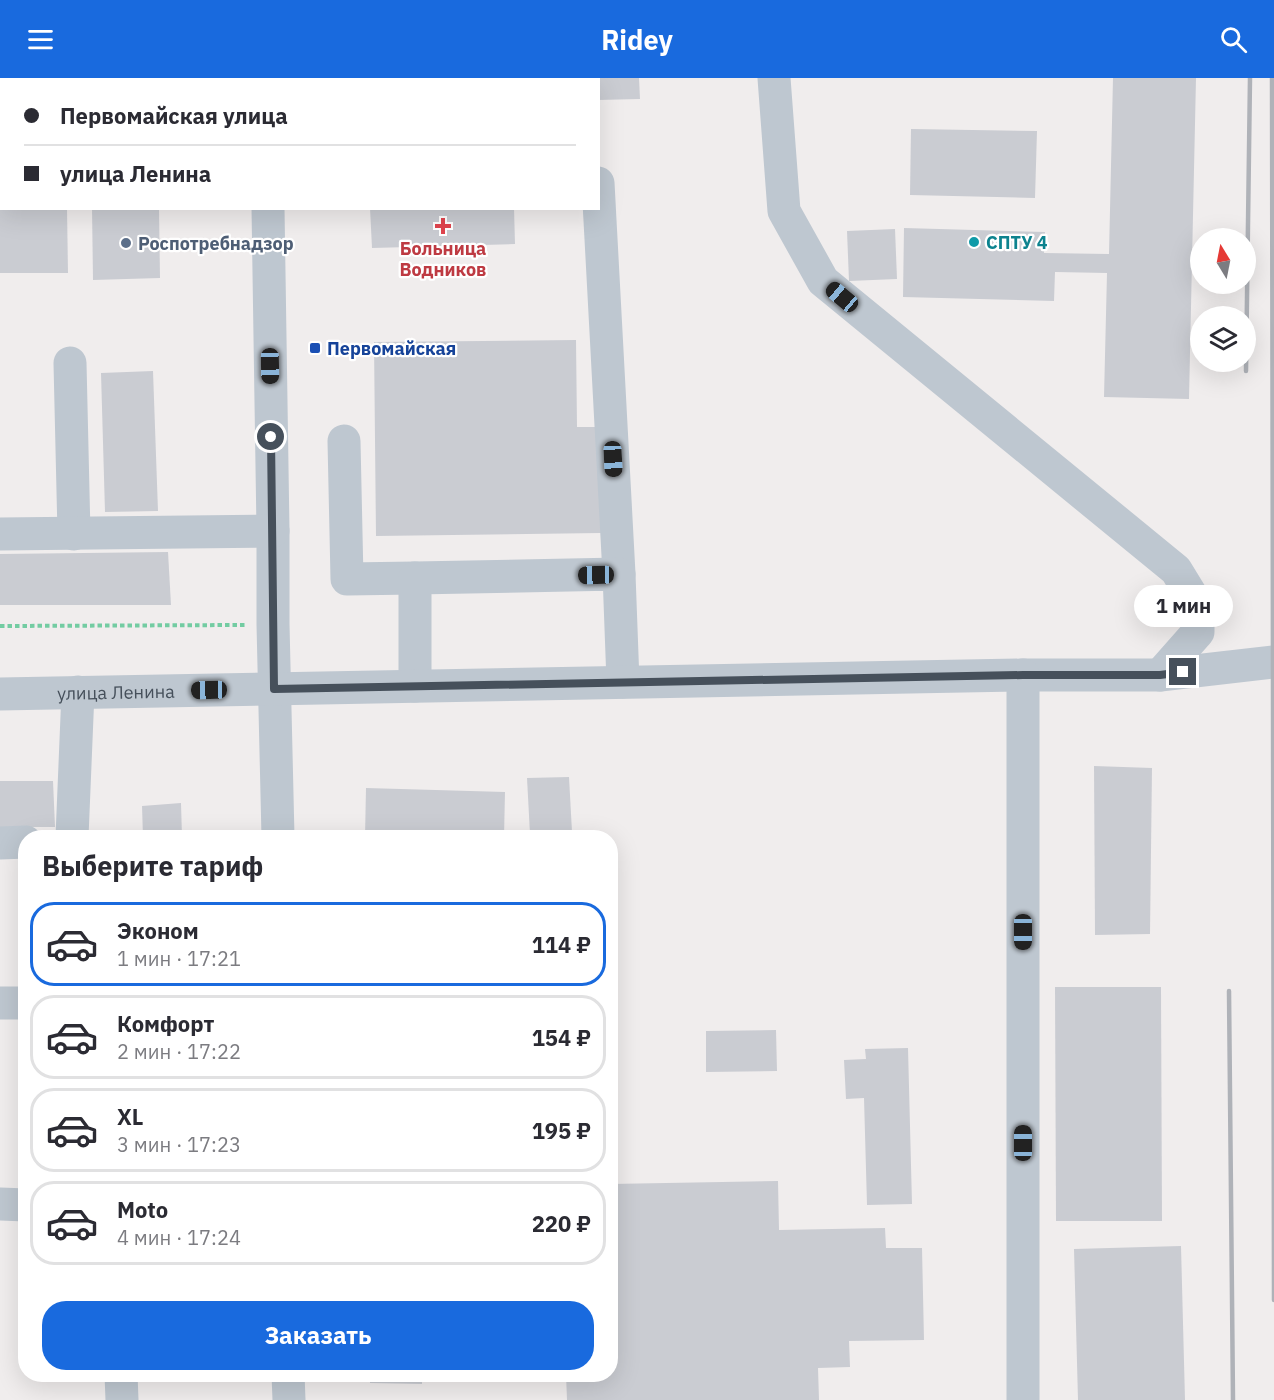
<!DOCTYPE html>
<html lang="ru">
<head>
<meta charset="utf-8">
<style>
	body { margin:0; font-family:"IBM Plex Sans",sans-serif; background:#f7f7f7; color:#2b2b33; height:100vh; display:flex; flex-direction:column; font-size:22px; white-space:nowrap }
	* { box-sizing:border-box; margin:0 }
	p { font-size:20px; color:#7c7c81 }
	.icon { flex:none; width:33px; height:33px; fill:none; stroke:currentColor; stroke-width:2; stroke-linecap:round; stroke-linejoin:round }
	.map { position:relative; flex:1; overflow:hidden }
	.details { position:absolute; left:18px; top:752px; width:600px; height:552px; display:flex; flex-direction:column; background:#fff; border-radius:24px; box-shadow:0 6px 24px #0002 }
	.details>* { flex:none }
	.banner { position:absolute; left:0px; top:0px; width:600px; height:132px; box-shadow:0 6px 24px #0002; display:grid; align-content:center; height:132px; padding:0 24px; background:#fff }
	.needle { width:39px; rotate:350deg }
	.buttons { position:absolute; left:1190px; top:150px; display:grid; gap:12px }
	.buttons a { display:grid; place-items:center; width:66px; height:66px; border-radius:50%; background:#fff; box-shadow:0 6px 24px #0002; font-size:30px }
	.end { position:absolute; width:27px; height:27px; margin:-14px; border:8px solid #46505b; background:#fff; box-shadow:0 0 0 3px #fff }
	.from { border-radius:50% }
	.bubble { position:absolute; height:42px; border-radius:21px; background:#fff; box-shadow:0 6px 24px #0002; font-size:20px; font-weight:800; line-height:42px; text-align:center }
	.car { position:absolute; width:18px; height:36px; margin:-18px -9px; border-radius:8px; box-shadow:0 0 4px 2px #0007; background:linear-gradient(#222 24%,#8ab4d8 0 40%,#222 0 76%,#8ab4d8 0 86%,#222 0) }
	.banner b { display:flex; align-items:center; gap:21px; height:57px; font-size:22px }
	.banner b+b { border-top:2px solid #e1e1e2 }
	.banner i { width:15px; height:15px; background:#2b2b33 }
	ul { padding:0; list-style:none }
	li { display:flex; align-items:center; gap:18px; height:84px; margin:0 12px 9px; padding:0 12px; border:3px solid #e1e1e2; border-radius:24px }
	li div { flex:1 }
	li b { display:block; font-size:22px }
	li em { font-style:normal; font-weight:800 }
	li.on { border-color:#196ade }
	li>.icon { width:54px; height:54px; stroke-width:1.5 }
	h2 { padding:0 24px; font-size:27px; line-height:72px }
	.action { display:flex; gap:12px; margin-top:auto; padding:12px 24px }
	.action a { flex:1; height:69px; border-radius:24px; background:#196ade; color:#fff; font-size:24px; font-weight:800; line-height:69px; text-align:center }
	header { display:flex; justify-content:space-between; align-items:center; height:78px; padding:0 24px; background:#196ade; color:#fff; font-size:27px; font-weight:800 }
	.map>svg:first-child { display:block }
	.building { fill:#caccd2 }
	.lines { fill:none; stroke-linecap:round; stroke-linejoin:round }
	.path { stroke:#73cca2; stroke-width:4; stroke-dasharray:4.5 3; stroke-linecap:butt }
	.minor { stroke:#bec7d0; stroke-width:33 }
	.rail { stroke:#afb2b8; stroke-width:4.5 }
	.route { stroke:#46505b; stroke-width:8 }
	.health-dot { fill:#e0444e; stroke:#fff; stroke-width:2 }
	.culture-dot { fill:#0f9aa8; stroke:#fff; stroke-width:2 }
	.service-dot { fill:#5c6f8a; stroke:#fff; stroke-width:2 }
	.transit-dot { fill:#1a4fb4; stroke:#fff; stroke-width:2 }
	.labels { text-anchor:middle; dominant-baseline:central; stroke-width:4.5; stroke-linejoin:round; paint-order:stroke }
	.culture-label { font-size:18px; font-weight:bold; fill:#0d838f; stroke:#fff; text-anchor:start }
	.service-label { font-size:18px; font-weight:bold; fill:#4e5e75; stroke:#fff; text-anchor:start }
	.health-label { font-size:18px; font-weight:bold; fill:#be3a42; stroke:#fff }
	.transit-label { font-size:18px; font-weight:bold; fill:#164399; stroke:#fff; text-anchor:start }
	.street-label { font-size:18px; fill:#46505b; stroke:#fff }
</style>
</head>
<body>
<header><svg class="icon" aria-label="menu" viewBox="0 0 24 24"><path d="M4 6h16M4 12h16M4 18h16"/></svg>Ridey<svg class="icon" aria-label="search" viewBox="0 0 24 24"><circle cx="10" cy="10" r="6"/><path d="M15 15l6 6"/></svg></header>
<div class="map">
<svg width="1274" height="1322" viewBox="0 0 1274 1322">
	<rect width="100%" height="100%" fill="#f0eded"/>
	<!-- building -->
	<g class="building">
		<polygon points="598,0 639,0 640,21 598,22"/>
		<polygon points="1113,0 1196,0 1189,321 1104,319 1107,195 1055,194 1054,223 903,219 904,150 1045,154 1044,175 1109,176"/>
		<polygon points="911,51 1037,53 1035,120 910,117"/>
		<polygon points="0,130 67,130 68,195 0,195"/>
		<polygon points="92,130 159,130 160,200 93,202"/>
		<polygon points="370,130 514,130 515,166 372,170"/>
		<polygon points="895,151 897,201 849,203 847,153"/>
		<polygon points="576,262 577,349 600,349 601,455 376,458 374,264"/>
		<polygon points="153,293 158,433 105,434 101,295"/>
		<polygon points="168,474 171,527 0,527 0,476"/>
		<polygon points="1094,688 1152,690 1150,856 1095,857"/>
		<polygon points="569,699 572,754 530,756 527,700"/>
		<polygon points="0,703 53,703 55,749 0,749"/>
		<polygon points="366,710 505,714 504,759 365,759"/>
		<polygon points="181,725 182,759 143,759 142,728"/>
		<polygon points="1055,909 1161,909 1162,1143 1056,1143"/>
		<polygon points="776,952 777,993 706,994 706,953"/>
		<polygon points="908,970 912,1126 867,1127 864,1020 846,1021 844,982 866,981 865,971"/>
		<polygon points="778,1103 779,1152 885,1150 886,1170 922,1170 924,1262 849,1263 850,1289 818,1290 819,1322 567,1322 566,1296 610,1296 610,1106"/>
		<polygon points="1181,1168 1185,1322 1078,1322 1074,1171"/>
		<polygon points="370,1296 422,1296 422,1306 370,1305"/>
	</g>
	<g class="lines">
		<!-- path -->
		<polyline class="path" points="0,548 245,547"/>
		<!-- minor -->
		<g class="minor">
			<polyline points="265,0 265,2"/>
			<polyline points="774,0 784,133 823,203 1176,492 1198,528 1198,554 1160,597"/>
			<polyline points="598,105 619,496"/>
			<polyline points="268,130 273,453 273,546 278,759"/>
			<polyline points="70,285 74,456"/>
			<polyline points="344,363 347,501 415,500"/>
			<polyline points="0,456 273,453"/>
			<polyline points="415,608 415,500 619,496 623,604"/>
			<path id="s1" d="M 0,616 L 1023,597 L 1160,597 L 1274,584"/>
			<polyline points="72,759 78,614"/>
			<polyline points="0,765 26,764"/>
			<polyline points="0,925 26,925"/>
			<polyline points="0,1126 26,1127"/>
			<polyline points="121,1296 122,1322"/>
			<polyline points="288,1296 289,1322"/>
			<polyline points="1023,1322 1023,597"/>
		</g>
		<!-- rail -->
		<g class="rail">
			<polyline points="1272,0 1274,1222"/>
			<polyline points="1246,293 1250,0"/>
			<polyline points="1229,913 1233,1322"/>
		</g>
	</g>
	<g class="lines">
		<!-- route -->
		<polyline class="route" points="271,359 274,611 1023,597 1160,597 1183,594"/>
	</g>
	<!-- markers -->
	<path class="health-dot" d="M440 139h6v6h6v6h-6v6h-6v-6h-6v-6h6z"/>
	<circle class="culture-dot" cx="974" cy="164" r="6"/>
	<circle class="service-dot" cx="126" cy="165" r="6"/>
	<rect class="transit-dot" x="309" y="264" width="12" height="12" rx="3"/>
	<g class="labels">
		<!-- culture labels -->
		<g class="culture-label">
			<text x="986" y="164">СПТУ 4</text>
		</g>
		<!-- service labels -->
		<g class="service-label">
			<text x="138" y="165">Роспотребнадзор</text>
		</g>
		<!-- health labels -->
		<g class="health-label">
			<text x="443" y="170">Больница<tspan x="443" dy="21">Водников</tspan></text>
		</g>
		<!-- transit labels -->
		<g class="transit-label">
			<text x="327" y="270">Первомайская</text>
		</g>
		<!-- street labels -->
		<g class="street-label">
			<text stroke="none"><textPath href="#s1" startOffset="116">улица Ленина</textPath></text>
		</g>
	</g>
</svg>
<div class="buttons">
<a><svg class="needle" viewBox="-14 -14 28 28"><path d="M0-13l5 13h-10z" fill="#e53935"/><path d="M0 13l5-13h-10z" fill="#7c7c81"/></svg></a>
<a><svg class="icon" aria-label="layers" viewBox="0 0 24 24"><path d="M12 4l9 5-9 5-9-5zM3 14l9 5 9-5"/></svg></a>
</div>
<i class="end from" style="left:271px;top:359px"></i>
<i class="end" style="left:1183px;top:594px"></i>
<div class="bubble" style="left:1134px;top:507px;width:99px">1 мин</div>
<i class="car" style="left:842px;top:219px;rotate:310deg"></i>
<i class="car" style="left:270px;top:288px;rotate:179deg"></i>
<i class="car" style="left:613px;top:381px;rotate:177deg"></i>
<i class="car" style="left:596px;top:497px;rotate:269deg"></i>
<i class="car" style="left:209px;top:612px;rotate:269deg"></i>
<i class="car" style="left:1023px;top:854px;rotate:180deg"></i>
<i class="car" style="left:1023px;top:1065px;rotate:0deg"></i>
<div class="banner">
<b><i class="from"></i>Первомайская улица</b>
<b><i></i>улица Ленина</b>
</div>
<section class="details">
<h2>Выберите тариф</h2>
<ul>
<li class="on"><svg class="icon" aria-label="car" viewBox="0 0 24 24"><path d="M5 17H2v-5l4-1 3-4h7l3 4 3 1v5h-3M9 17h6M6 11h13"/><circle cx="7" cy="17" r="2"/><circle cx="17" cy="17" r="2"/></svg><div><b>Эконом</b><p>1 мин · 17:21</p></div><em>114 ₽</em></li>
<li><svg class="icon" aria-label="car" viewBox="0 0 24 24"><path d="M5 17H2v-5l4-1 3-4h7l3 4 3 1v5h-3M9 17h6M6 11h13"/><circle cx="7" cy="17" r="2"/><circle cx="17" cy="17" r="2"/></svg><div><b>Комфорт</b><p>2 мин · 17:22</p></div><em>154 ₽</em></li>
<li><svg class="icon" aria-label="car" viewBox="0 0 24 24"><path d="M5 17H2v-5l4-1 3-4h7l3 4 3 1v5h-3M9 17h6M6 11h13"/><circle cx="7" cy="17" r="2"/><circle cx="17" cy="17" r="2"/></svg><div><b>XL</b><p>3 мин · 17:23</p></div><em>195 ₽</em></li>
<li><svg class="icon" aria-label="car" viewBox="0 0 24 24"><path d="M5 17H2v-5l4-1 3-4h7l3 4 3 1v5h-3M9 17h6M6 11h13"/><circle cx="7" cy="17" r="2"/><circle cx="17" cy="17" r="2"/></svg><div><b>Moto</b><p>4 мин · 17:24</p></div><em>220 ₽</em></li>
</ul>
<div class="action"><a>Заказать</a></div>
</section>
</div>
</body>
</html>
